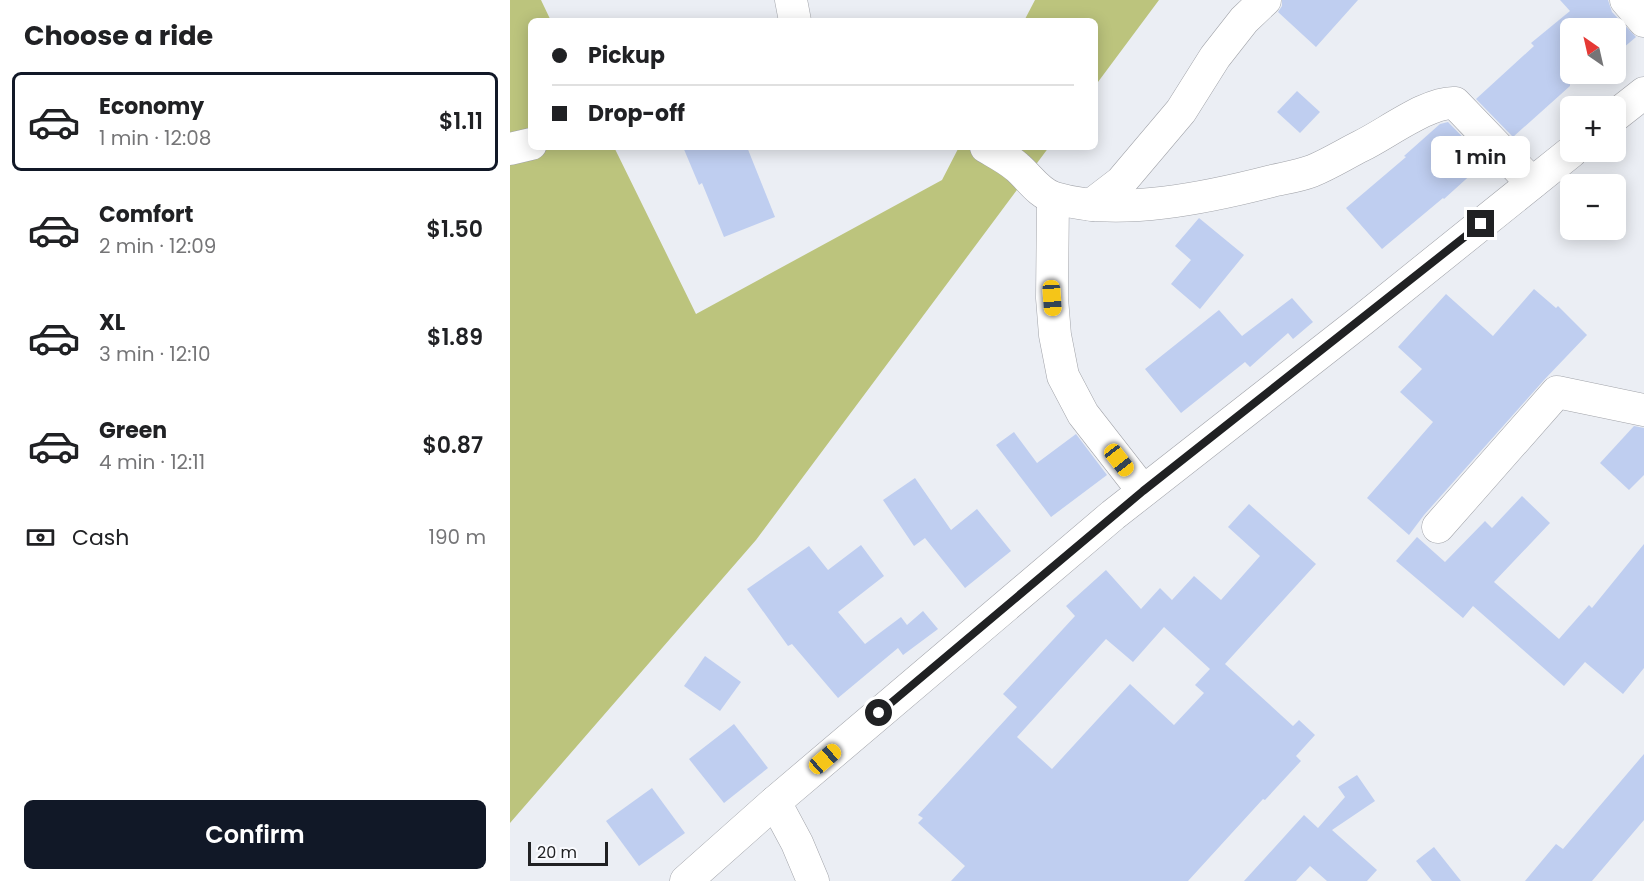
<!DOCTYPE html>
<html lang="en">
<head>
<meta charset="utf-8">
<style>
	body { margin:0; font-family:Poppins,sans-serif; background:#f2f2f2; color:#202124; height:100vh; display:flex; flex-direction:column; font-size:22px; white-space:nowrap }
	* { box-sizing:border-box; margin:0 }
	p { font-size:20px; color:#757577 }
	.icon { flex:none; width:33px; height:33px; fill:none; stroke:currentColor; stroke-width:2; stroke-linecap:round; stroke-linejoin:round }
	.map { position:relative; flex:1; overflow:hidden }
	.sheet { display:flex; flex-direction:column; background:#fff; width:510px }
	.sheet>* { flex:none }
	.hud { position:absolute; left:18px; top:18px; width:570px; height:132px; border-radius:9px; box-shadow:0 3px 15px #0003; display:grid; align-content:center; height:132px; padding:0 24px; background:#fff }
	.needle { width:39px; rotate:326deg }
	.buttons { position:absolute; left:1050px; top:18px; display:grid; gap:12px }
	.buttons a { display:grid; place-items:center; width:66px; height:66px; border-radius:9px; background:#fff; box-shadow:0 3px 15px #0003; font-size:30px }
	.scale { position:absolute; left:18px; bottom:15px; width:80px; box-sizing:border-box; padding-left:6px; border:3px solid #202123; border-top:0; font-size:16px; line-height:21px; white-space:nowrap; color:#202123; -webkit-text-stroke:4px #fafbff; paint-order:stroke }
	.end { position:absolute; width:27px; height:27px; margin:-14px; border:8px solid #202123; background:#fff; box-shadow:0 0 0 3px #fff }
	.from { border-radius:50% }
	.bubble { position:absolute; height:42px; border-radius:9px; background:#fff; box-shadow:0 3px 15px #0003; font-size:20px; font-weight:600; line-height:42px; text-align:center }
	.car { position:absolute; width:18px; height:36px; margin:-18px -9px; border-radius:8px; box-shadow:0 0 4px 2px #0007; background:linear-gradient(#f5c518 24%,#345 0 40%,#f5c518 0 76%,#345 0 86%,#f5c518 0) }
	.hud b { display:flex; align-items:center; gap:21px; height:57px; font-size:22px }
	.hud b+b { border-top:2px solid #e0e0e0 }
	.hud i { width:15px; height:15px; background:#202124 }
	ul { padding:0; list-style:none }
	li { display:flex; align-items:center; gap:18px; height:99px; margin:0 12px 9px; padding:0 12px; border:3px solid transparent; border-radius:9px }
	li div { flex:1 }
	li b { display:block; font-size:22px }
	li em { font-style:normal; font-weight:600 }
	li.on { border-color:#111827 }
	li>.icon { width:54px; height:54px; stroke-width:1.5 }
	h2 { padding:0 24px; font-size:27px; line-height:72px }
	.pay { display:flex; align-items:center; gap:15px; height:66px; padding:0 24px; font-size:22px }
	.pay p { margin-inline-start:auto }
	.action { display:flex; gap:12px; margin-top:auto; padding:12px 24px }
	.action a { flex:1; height:69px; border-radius:9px; background:#111827; color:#fff; font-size:24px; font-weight:600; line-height:69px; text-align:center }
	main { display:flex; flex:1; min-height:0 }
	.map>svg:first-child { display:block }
	.green { fill:#bcc47d }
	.building { fill:#bfcef0; fill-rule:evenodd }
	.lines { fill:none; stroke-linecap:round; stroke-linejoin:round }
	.minor-casing { stroke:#a1a3a9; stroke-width:33 }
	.minor { stroke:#fff; stroke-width:32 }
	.route { stroke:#202123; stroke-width:8 }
</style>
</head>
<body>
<main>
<section class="sheet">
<h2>Choose a ride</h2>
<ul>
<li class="on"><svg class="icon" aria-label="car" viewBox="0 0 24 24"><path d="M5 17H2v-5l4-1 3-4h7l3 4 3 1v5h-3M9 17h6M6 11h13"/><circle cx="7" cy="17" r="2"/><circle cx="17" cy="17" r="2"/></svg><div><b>Economy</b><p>1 min · 12:08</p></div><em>$1.11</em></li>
<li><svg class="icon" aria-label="car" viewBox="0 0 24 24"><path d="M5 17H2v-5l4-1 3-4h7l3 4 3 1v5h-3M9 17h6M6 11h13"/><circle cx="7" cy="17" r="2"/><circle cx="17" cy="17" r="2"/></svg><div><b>Comfort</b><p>2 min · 12:09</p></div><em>$1.50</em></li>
<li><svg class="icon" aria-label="car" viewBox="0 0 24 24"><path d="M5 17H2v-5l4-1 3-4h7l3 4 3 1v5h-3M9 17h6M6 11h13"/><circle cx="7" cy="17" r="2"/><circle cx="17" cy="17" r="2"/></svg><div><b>XL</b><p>3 min · 12:10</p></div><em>$1.89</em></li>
<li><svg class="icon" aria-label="car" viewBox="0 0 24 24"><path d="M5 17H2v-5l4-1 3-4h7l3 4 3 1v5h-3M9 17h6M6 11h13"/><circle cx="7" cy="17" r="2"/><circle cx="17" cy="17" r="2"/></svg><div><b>Green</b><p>4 min · 12:11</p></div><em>$0.87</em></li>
</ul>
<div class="pay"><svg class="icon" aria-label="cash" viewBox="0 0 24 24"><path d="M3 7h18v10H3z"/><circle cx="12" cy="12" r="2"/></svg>Cash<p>190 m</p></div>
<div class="action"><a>Confirm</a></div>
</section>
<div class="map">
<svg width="1134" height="881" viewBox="0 0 1134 881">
	<rect width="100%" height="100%" fill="#ebeef4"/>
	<!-- green -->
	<g class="green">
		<polygon points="0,0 31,0 41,21 21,21 21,147 104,147 186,314 432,180 449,147 539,147 246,540 0,823"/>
		<polygon points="525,0 649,0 585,86 585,21 514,21"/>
	</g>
	<!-- building -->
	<g class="building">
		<polygon points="772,0 848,0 806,47 768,12 772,6"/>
		<polygon points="1050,0 1098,0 1102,12 1126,37 1106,54 1106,28 1060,28 1060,86 1003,137 966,99 1024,46 1021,43 1060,11"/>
		<polygon points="787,91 810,112 790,133 767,112"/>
		<polygon points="938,122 976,161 934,199 933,198 872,249 836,208 896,157 894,156 930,124"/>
		<polygon points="173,147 237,147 265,217 214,237 192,183 189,185"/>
		<polygon points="689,218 734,255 690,309 661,284 681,260 665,246"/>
		<polygon points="1024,289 1046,308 1048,306 1077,335 1034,380 914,515 899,535 857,498 923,422 890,392 912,369 888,347 936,294 983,336"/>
		<polygon points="782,298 803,322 783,339 778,333 740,367 735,362 671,413 635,369 709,310 732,336"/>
		<polygon points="1124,426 1134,428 1134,475 1119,490 1090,463"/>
		<polygon points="504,432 527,463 566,434 597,475 541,517 486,445"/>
		<polygon points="405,478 441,530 467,509 501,551 455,588 415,538 404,546 373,500"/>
		<polygon points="1012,496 1040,523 984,582 1049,639 1079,605 1082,608 1134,544 1134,668 1113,694 1075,662 1054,686 963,606 953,618 886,561 907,537 935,562 975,521 982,528"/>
		<path d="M 739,504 L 806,564 L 715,664 L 783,726 L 789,720 L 805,735 L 786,756 L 791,761 L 755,800 L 753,799 L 678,881 L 441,881 L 455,866 L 408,823 L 413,818 L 408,815 L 507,707 L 493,694 L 565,616 L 556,606 L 596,570 L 631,609 L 650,588 L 662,600 L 684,576 L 711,600 L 750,556 L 718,527 ZM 654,627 L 700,669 L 685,685 L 694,693 L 664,725 L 620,684 L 542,769 L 507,737 L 596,639 L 623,662 Z"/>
		<polygon points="351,545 374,576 328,612 355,644 391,617 397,625 413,611 428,629 393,655 388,648 328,698 282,644 278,646 237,589 299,546 318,570"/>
		<polygon points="195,656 231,682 210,711 174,686"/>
		<polygon points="224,724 258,768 214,803 179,759"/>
		<polygon points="1134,754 1134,820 1082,881 1015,881 1046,844 1053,849"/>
		<polygon points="847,775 865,801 822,830 867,870 857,881 817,881 800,866 786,881 734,881 794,815 808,828 835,797 828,787"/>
		<polygon points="142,788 175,833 129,866 96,821"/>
		<polygon points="924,847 951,881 922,881 906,861"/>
	</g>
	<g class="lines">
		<!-- minor casing -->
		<g class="minor-casing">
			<g id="minor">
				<polyline points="281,0 285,21"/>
				<polyline points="1116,0 1134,21"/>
				<polyline points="1106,115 1134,93"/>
				<path d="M 476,147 C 486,153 498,159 507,167 C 519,177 529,194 545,198 C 608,217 700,197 762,181 C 775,178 789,176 802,171 C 819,164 835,154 851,146 C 876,134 919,101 945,103 L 1022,183"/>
				<polyline points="0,149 21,144"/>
				<polyline points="543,198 542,298 545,335 553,376 573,414 633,491"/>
				<polyline points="581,205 611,182 671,111 705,57 734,20 755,0"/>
				<polyline points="928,527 1047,392 1134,410"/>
				<polyline points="265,802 287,843 303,881"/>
				<polyline points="176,881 265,802 603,515 852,320 1061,152"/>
			</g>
		</g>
		<!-- minor -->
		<use href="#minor" class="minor"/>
	</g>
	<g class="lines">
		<!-- route -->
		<polyline class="route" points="369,713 633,491 971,224"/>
	</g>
</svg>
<div class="buttons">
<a><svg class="needle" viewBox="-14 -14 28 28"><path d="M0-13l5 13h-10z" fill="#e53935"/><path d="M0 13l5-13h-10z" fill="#757577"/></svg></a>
<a>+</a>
<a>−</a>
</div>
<div class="scale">20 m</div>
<i class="end from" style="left:369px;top:713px"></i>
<i class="end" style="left:971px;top:224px"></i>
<div class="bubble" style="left:921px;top:136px;width:99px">1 min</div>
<i class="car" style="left:542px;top:298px;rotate:176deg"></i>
<i class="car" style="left:609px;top:460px;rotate:142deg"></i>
<i class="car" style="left:315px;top:759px;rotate:49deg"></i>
<div class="hud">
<b><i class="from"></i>Pickup</b>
<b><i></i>Drop-off</b>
</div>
</div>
</main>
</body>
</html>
